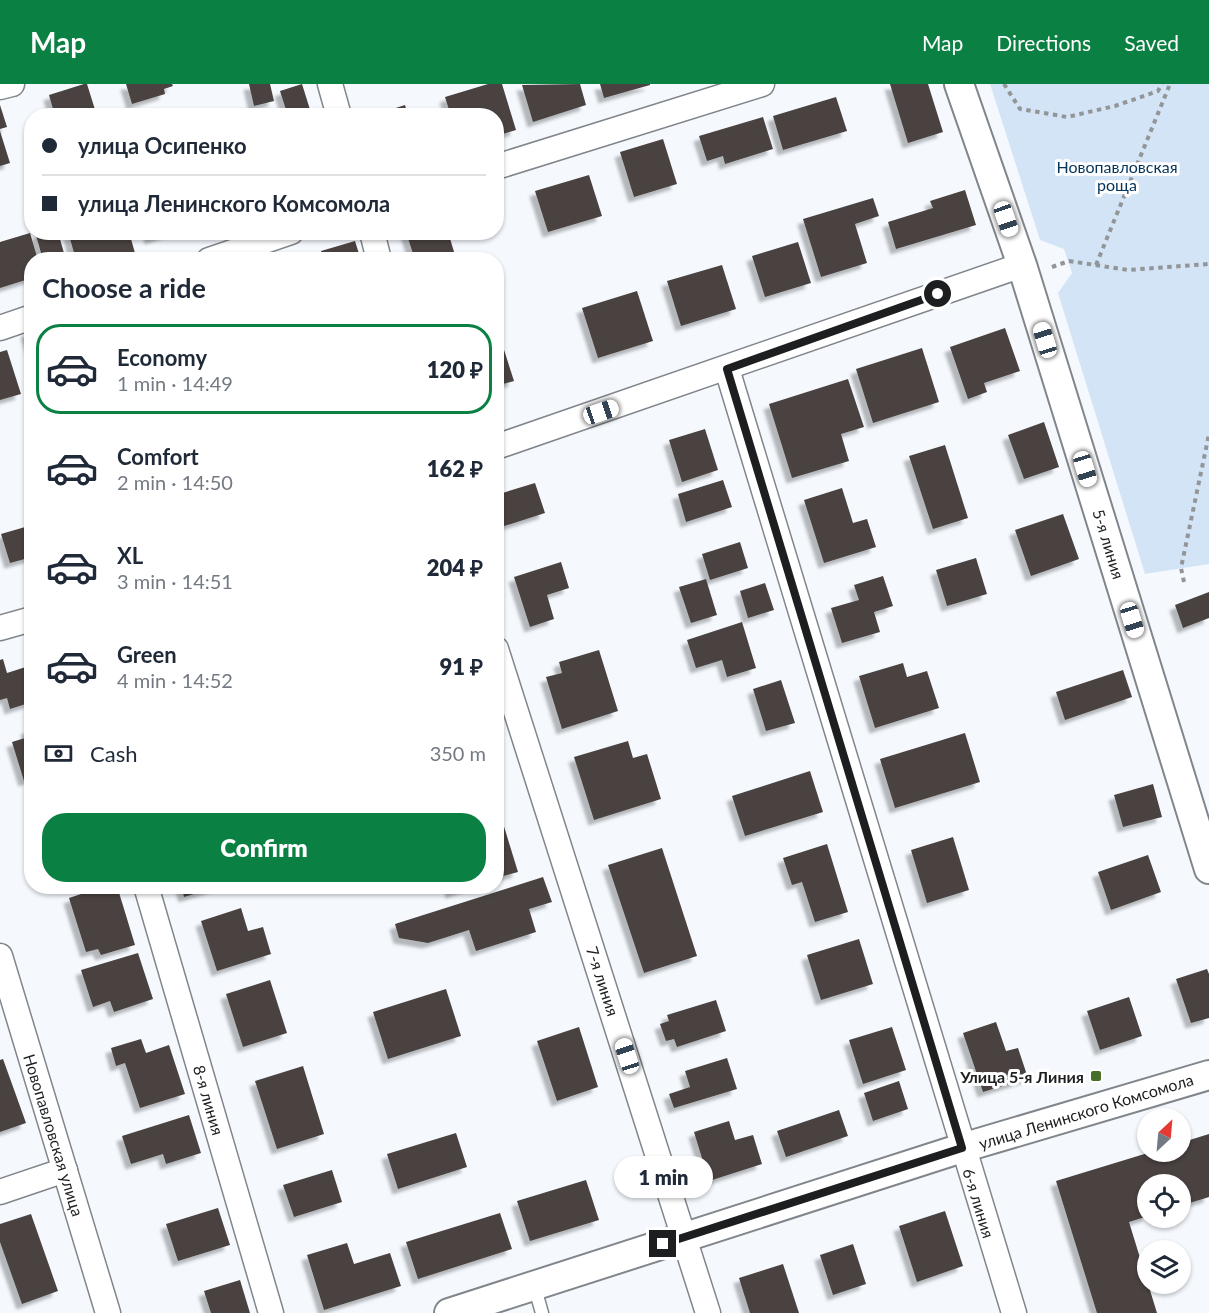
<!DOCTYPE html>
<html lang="en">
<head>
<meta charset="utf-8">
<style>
	body { margin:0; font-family:Lato,sans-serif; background:#f6f6f7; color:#1f2937; height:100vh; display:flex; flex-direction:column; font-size:22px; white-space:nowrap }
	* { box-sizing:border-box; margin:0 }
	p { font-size:20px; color:#747a83 }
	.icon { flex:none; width:33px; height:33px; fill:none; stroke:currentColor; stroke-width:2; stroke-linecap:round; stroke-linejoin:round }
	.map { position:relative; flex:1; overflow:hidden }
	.panel { position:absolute; left:24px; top:168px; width:480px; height:642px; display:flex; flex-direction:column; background:#fff; border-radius:24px; box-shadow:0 2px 4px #0004 }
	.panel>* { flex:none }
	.hud { position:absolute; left:24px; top:24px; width:480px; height:132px; border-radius:24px; box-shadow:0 2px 4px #0004; display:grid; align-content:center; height:132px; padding:0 18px; background:#fff }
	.needle { width:39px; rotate:26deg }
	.controls { position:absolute; left:1137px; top:1024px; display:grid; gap:12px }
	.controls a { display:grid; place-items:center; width:54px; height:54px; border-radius:50%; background:#fff; box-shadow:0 2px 4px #0004; font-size:30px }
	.end { position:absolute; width:27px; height:27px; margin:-14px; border:8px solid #1c1e20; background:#fff; box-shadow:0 0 0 3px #fff }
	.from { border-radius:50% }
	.bubble { position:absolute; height:42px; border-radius:21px; background:#fff; box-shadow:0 2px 4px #0004; font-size:20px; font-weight:800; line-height:42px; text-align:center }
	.car { position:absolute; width:18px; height:36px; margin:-18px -9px; border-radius:8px; box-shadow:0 0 4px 2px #0007; background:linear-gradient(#fff 24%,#345 0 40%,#fff 0 76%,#345 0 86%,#fff 0) }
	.hud b { display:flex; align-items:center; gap:21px; height:57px; font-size:22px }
	.hud b+b { border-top:2px solid #e0e1e3 }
	.hud i { width:15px; height:15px; background:#1f2937 }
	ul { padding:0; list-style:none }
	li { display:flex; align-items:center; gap:18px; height:90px; margin:0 12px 9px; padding:0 6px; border:3px solid transparent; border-radius:24px }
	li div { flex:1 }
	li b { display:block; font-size:22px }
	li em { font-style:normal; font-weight:800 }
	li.on { border-color:#0b8043 }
	li>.icon { width:54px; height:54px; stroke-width:1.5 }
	h2 { padding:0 18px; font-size:27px; line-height:72px }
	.pay { display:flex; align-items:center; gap:15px; height:66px; padding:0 18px; font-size:22px }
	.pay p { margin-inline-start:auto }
	.action { display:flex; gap:12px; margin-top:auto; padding:12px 18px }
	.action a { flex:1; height:69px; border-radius:24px; background:#0b8043; color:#fff; font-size:24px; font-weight:800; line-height:69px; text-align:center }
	header { display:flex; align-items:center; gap:36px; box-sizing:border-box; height:84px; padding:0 30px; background:#0b8043; color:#fff }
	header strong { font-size:28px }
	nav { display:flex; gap:33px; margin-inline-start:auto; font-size:21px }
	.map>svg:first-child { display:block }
	.green { fill:#d3e4f6 }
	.building { fill:#48423f; filter:url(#shadow) }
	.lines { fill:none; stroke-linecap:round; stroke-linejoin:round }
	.service-casing { stroke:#81868c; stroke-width:15 }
	.minor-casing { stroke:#81868c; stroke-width:27 }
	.tertiary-casing { stroke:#81868c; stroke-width:32 }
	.path { stroke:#929699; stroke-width:4; stroke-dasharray:4.5 4.5; stroke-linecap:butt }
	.service { stroke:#fff; stroke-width:12 }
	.minor { stroke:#fff; stroke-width:24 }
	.tertiary { stroke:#fff; stroke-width:28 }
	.route { stroke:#1c1e20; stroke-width:8 }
	.poi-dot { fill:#486f2a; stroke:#fff; stroke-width:2 }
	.labels { text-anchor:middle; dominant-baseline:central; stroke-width:6; stroke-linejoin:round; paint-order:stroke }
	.park-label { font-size:16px; fill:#04345a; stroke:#fff }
	.street-label { font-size:16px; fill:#1c1e20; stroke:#fff }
	.poi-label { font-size:16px; font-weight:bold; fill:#1c1e20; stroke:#fff; text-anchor:end }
</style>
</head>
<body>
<header>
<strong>Map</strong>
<nav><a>Map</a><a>Directions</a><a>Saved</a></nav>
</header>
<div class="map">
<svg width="1209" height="1229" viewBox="0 0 1209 1229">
	<defs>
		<filter id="shadow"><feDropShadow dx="-5.5" dy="5.5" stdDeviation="1.5" flood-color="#0004"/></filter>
	</defs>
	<rect width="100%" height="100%" fill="#f5f9fe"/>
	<!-- green -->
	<polygon class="green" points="990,0 1209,0 1209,480 1145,490 1058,209 1072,189 1064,165 1040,156"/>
	<!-- building -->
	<g class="building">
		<polygon points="84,0 87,0 97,32 55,32 49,11"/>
		<polygon points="126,0 172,0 173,2 164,5 165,10 132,20"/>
		<polygon points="249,0 270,0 274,17 254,22"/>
		<polygon points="302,0 312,32 288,32 280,7"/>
		<polygon points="488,0 502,0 516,46 496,52 496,32 451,32 445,13"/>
		<polygon points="580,0 586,21 533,38 522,1"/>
		<polygon points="600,0 650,0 650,1 604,14"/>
		<polygon points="890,0 928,0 943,48 908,59"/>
		<polygon points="836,13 847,47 783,66 773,32"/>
		<polygon points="0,21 7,43 0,45"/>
		<polygon points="405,21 408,32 374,32 374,31"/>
		<polygon points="763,33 773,65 725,80 723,72 707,77 699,52"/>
		<polygon points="0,47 10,79 0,82"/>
		<polygon points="663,55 677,100 634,113 620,68"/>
		<polygon points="589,91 602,132 548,148 535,107"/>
		<polygon points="965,106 976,141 896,165 888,138 933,124 930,117"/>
		<polygon points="873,114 879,132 855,140 867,179 821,193 803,135"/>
		<polygon points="43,148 58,148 66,176 43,176 36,151"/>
		<polygon points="77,148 129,148 137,176 114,176 112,169 90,176 76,176 69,151"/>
		<polygon points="149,148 169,148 169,149 150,155"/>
		<polygon points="406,148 448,148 455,171 439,176 415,176"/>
		<polygon points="30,149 38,176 32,176 32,194 0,204 0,158"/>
		<polygon points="355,157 361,176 323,176 321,167"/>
		<polygon points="798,158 811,199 765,213 752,172"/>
		<polygon points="722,181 736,225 681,242 667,197"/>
		<polygon points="637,207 653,257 598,274 582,224"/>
		<polygon points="1005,244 1020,287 984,299 987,308 968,315 950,263"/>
		<polygon points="32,246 32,265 31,265 26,248"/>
		<polygon points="496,247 498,247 514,297 496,302"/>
		<polygon points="922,264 939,318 873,339 856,285"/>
		<polygon points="7,266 21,310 0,316 0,268"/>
		<polygon points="848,295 864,343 841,350 849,377 792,394 769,320"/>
		<polygon points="1044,338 1059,383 1024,395 1008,351"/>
		<polygon points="705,345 718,386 682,398 669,356"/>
		<polygon points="945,361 968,434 933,445 909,372"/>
		<polygon points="723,396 732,423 686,438 678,410"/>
		<polygon points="535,399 545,429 498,444 496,411"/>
		<polygon points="842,404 853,439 867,435 876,463 824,479 804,416"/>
		<polygon points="1063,430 1079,475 1031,492 1015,446"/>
		<polygon points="32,441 32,473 10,479 1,450"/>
		<polygon points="740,458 748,484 710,496 702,470"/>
		<polygon points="976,474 987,510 947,522 936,486"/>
		<polygon points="561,478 569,504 547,511 554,535 530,543 514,493"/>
		<polygon points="883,492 893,522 874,528 880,548 842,559 831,524 859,516 854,501"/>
		<polygon points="706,495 717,531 691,539 679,503"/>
		<polygon points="765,499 774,526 748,534 740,507"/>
		<polygon points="1209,508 1209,534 1183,544 1175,521"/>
		<polygon points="742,538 756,584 727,593 722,576 696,584 687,556"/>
		<polygon points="599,566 618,627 562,645 546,593 562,589 559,578"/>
		<polygon points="3,575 7,589 32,581 32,618 10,625 7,614 0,616 0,576"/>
		<polygon points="903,579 907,593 927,587 939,624 875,644 859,592"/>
		<polygon points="1123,586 1132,613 1065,636 1056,608"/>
		<polygon points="781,596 795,639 766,647 753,605"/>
		<polygon points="32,644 32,694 24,697 12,658 28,653 26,645"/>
		<polygon points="965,649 980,698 895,724 880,675"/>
		<polygon points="628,657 633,674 647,670 661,715 594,736 574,673"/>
		<polygon points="810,687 823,728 745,752 732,712"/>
		<polygon points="1153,700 1162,733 1123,743 1114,711"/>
		<polygon points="502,736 518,788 496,794 496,738"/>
		<polygon points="953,753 969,806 927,819 911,766"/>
		<polygon points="827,760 848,828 815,838 802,798 792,801 783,774"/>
		<polygon points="662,764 697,872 644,889 608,781"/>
		<polygon points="1148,771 1161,808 1111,826 1098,788"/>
		<polygon points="543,793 552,818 529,825 536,848 476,867 469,846 428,859 399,854 395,840"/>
		<polygon points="105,802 117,802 135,861 101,871 98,865 86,868 69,814"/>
		<polygon points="181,802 217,802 217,803 184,813"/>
		<polygon points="450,802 469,802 469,803 451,809"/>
		<polygon points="241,824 248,847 263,843 271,870 217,887 201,837"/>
		<polygon points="859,855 873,900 821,916 807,871"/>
		<polygon points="138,869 153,915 114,928 110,917 93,923 81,886"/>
		<polygon points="1207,885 1209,890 1209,934 1191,939 1176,895"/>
		<polygon points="270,896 287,949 243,963 226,910"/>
		<polygon points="446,905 461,952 388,975 373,928"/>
		<polygon points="1129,913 1142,952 1100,966 1087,927"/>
		<polygon points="716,916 726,947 677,963 674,955 666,957 660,940 669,937 667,931"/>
		<polygon points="996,938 1006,967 1018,964 1028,994 983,1008 963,949"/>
		<polygon points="579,943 598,1003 557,1017 537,957"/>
		<polygon points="892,943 906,986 863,1000 849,956"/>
		<polygon points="141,955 146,969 169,961 185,1010 140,1024 125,979 116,982 111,964"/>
		<polygon points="727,974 737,1005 674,1024 669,1010 690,1003 685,987"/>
		<polygon points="3,975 26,1039 0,1048 0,976"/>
		<polygon points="303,982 324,1050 277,1065 255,997"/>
		<polygon points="899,997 908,1025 873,1037 864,1009"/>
		<polygon points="839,1026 848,1052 786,1073 777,1047"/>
		<polygon points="189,1031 201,1069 166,1080 163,1070 131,1080 122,1052"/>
		<polygon points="729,1037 735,1056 753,1051 762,1080 709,1097 694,1048"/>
		<polygon points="456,1049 467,1083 398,1105 387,1070"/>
		<polygon points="1209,1050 1209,1113 1180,1122 1180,1101 1148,1101 1148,1132 1129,1138 1157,1229 1097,1229 1056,1097 1151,1068 1180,1068 1180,1059"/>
		<polygon points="332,1086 342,1118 294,1133 283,1101"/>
		<polygon points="586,1096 599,1136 530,1157 517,1117"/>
		<polygon points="218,1124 230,1161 178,1177 166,1140"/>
		<polygon points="945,1127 963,1182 917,1198 899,1142"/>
		<polygon points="500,1129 512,1165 418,1195 406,1158"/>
		<polygon points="31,1130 58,1207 22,1220 0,1158 0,1140"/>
		<polygon points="347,1159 354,1180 390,1169 401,1202 324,1226 307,1171"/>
		<polygon points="853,1160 866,1200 833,1211 820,1171"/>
		<polygon points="783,1180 799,1229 750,1229 739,1194"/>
		<polygon points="240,1196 250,1229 211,1229 204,1207"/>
	</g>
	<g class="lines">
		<!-- service casing -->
		<g class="service-casing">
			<polyline id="service" points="534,1201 542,1229"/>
		</g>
		<!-- minor casing -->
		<g class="minor-casing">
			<g id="minor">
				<polyline points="330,0 339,32"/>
				<polyline points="0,3 12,0"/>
				<polyline points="496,83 762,0"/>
				<polyline points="372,148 379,176"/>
				<polyline points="209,176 291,148"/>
				<polyline points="0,244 32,233"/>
				<polyline points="727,285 1014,1229"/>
				<polyline points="496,363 1022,181"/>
				<polyline points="0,544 32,535"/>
				<polyline points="496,565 708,1229"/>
				<polyline points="146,802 271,1229"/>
				<polyline points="0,872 108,1229"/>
				<polyline points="0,1108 65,1086"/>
			</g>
		</g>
		<!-- tertiary casing -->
		<g class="tertiary-casing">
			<g id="tertiary">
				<polyline points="959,0 1022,181 1209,785"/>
				<polyline points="449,1229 962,1064 1209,991"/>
			</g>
		</g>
		<!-- path -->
		<g class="path">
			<polyline points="1004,0 1020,25 1067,33 1115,22 1158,7 1162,0"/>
			<polyline points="1096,181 1170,0"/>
			<polyline points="1052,183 1069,177 1128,186 1209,180"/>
			<polyline points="1184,498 1181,484 1209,350"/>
		</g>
		<!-- service -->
		<use href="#service" class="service"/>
		<!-- minor -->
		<use href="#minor" class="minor"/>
		<!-- tertiary -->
		<use href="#tertiary" class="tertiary"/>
	</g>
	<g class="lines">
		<!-- route -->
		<polyline class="route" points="663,1160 962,1064 727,285 938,210"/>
	</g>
	<!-- markers -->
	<rect class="poi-dot" x="1090" y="986" width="12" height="12" rx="3"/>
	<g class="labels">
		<!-- park labels -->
		<g class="park-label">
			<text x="1117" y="82">Новопавловская<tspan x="1117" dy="18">роща</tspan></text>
		</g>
		<!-- street labels -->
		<g class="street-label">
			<text transform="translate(1109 460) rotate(73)">5-я линия</text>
			<text transform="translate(603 897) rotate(72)">7-я линия</text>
			<text transform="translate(209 1016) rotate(74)">8-я линия</text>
			<text transform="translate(1086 1027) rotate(-17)">улица Ленинского Комсомола</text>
			<text transform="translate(54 1051) rotate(73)">Новопавловская улица</text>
			<text transform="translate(979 1119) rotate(73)">6-я линия</text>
		</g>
		<!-- poi labels -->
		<g class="poi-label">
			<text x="1084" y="992">Улица 5-я Линия</text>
		</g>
	</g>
</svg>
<div class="controls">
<a><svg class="needle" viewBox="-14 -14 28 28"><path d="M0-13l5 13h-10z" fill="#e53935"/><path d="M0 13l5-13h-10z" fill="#747a83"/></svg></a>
<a><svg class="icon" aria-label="locate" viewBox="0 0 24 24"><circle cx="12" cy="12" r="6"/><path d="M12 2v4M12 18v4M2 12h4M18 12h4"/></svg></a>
<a><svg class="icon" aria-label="layers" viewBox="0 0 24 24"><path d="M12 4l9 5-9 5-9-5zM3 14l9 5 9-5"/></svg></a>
</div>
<i class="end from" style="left:938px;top:210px"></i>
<i class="end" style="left:663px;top:1160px"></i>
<div class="bubble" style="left:614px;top:1072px;width:99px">1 min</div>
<i class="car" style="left:1006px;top:135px;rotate:161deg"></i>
<i class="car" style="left:1045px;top:256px;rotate:343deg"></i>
<i class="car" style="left:601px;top:328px;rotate:71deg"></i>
<i class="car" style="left:1085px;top:385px;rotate:163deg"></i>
<i class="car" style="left:1132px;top:536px;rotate:163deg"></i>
<i class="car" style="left:627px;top:972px;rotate:342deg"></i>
<div class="hud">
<b><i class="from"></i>улица Осипенко</b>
<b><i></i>улица Ленинского Комсомола</b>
</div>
<section class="panel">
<h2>Choose a ride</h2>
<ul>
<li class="on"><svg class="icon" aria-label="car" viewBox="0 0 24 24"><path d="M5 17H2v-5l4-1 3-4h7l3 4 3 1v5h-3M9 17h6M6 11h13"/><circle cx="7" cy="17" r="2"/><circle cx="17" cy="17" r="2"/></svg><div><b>Economy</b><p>1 min · 14:49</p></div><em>120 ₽</em></li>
<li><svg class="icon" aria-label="car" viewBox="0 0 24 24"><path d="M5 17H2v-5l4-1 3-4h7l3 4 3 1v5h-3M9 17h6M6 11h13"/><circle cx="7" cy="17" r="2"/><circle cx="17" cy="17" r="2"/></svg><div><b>Comfort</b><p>2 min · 14:50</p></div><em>162 ₽</em></li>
<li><svg class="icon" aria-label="car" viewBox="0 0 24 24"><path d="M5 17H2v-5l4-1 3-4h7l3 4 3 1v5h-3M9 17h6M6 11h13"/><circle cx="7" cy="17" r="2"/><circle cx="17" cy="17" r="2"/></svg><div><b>XL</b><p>3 min · 14:51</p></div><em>204 ₽</em></li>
<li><svg class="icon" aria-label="car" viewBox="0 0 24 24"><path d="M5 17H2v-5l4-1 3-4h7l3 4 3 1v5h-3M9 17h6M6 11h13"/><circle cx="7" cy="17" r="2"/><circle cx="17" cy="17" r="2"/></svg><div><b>Green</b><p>4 min · 14:52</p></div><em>91 ₽</em></li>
</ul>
<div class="pay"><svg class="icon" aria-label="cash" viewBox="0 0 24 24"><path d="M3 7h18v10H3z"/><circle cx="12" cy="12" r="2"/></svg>Cash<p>350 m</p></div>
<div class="action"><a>Confirm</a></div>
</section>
</div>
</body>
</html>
